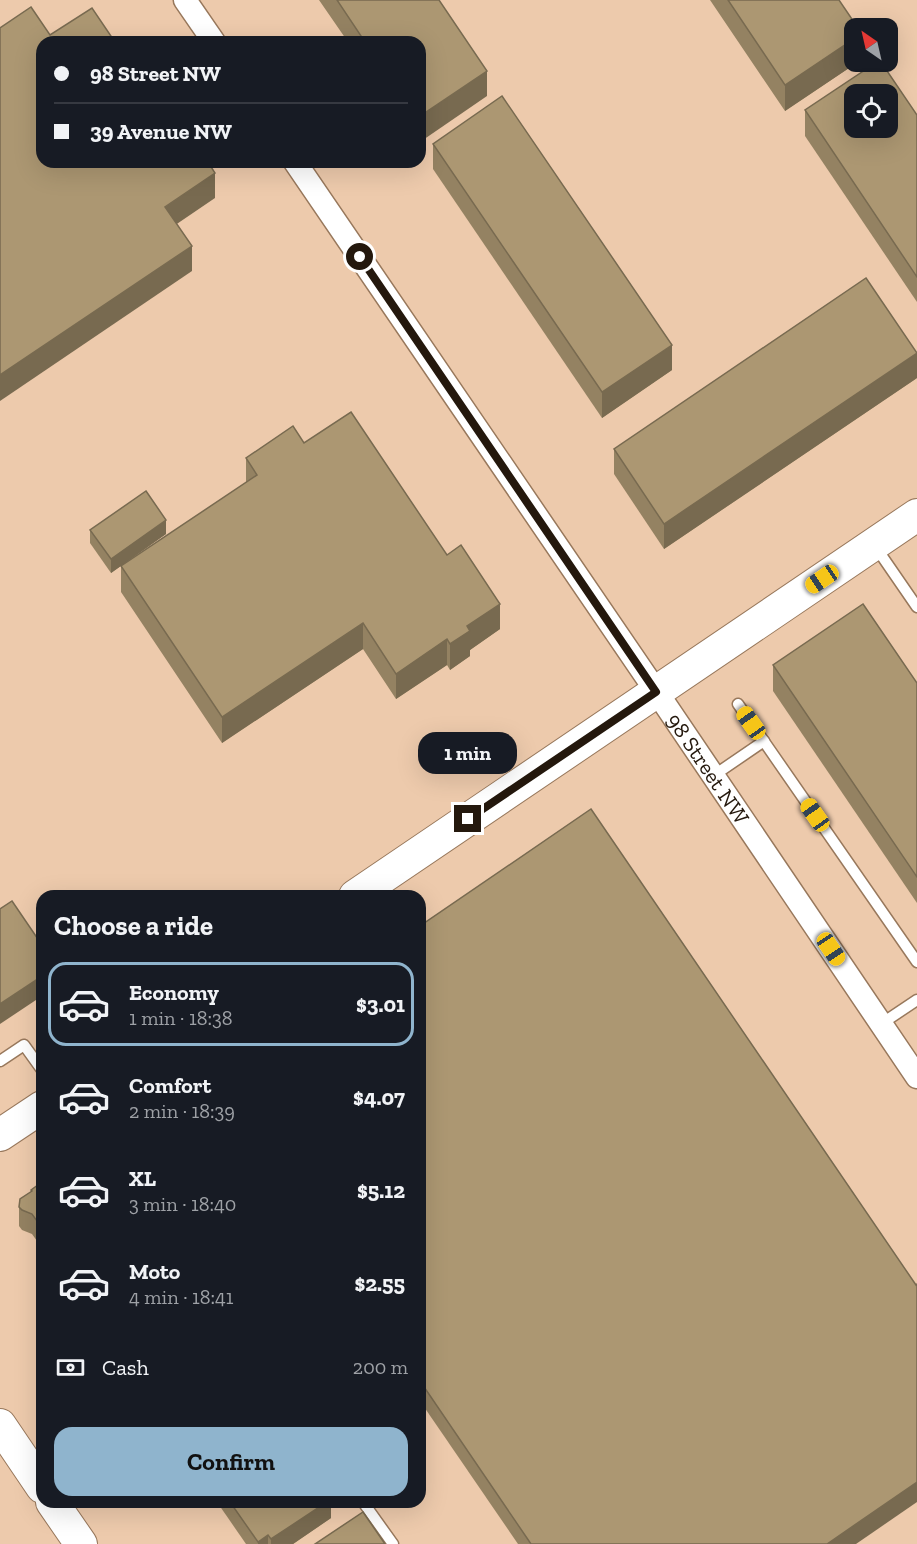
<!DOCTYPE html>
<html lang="en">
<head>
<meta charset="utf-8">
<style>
	body { margin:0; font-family:"Zilla Slab",serif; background:#242831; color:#f1f3f6; height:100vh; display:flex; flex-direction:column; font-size:22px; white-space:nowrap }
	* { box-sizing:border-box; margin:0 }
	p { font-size:20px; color:#9ea1a6 }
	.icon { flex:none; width:33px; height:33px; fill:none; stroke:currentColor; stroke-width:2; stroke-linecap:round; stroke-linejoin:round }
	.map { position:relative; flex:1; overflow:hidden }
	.side { position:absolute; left:36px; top:890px; width:390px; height:618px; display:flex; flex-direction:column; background:#171b24; border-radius:18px; box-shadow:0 6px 24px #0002 }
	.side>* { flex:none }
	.banner { position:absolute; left:36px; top:36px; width:390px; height:132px; border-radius:18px; box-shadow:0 6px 24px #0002; display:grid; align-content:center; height:132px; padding:0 18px; background:#171b24 }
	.needle { width:39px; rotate:326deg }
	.fabs { position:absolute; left:844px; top:18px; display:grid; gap:12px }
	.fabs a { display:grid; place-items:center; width:54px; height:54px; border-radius:12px; background:#171b24; box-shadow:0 6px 24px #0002; font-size:30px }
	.end { position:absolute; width:27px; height:27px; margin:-14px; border:8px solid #24180d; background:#fff; box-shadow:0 0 0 3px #fff }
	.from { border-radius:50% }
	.bubble { position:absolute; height:42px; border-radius:18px; background:#171b24; box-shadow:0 6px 24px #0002; font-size:20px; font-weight:700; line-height:42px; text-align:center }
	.car { position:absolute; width:18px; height:36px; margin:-18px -9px; border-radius:8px; box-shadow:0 0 4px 2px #0007; background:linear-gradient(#f5c518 24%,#345 0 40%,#f5c518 0 76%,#345 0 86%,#f5c518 0) }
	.banner b { display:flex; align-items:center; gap:21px; height:57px; font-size:22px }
	.banner b+b { border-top:2px solid #363941 }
	.banner i { width:15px; height:15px; background:#f1f3f6 }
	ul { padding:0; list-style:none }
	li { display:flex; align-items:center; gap:18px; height:84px; margin:0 12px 9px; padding:0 6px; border:3px solid transparent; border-radius:18px }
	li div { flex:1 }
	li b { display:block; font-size:22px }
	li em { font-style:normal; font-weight:700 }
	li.selected { border-color:#8fb4cd }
	li>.icon { width:54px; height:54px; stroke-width:1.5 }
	h2 { padding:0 18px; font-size:27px; line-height:72px }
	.pay { display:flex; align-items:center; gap:15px; height:66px; padding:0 18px; font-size:22px }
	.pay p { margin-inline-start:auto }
	.button { display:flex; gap:12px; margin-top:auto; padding:12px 18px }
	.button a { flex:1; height:69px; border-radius:18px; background:#8fb4cd; color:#111; font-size:24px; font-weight:700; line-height:69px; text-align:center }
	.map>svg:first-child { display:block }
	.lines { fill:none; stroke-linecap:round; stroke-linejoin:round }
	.lane-casing { stroke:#98785c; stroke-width:13 }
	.street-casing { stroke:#98785c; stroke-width:25 }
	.secondary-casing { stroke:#98785c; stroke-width:34 }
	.lane { stroke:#fff; stroke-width:10 }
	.street { stroke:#fff; stroke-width:22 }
	.secondary { stroke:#fff; stroke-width:32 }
	.wall { fill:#948262 }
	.shaded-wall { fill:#786a50 }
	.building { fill:#ac9772; stroke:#786a50; stroke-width:1.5; fill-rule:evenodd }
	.route { stroke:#24180d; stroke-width:8 }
	.labels { text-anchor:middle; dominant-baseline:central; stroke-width:6; stroke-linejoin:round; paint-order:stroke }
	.street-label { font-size:22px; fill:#24180d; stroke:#edcaac }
</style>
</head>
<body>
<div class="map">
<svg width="917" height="1544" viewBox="0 0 917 1544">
	<rect width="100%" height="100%" fill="#edcaac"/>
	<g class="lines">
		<!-- lane casing -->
		<g class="lane-casing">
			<g id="lane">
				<polyline points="875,546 917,607"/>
				<polyline points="738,704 917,962"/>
				<polyline points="713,776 764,741"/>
				<polyline points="881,1024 917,1000"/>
				<polyline points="0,1061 24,1045 42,1070"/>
				<polyline points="363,1502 393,1544"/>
			</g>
		</g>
		<!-- street casing -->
		<g class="street-casing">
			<g id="street">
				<polyline points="185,0 214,42"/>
				<path id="s1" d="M 295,162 L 656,691 L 917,1077"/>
			</g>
		</g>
		<!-- secondary casing -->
		<g class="secondary-casing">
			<g id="secondary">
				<polyline points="355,896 917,515"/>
				<polyline points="0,1135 42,1107"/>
				<polyline points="0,1425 42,1487"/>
				<polyline points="52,1502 81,1544"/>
			</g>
		</g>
		<!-- lane -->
		<use href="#lane" class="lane"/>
		<!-- street -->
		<use href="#street" class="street"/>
		<!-- secondary -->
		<use href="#secondary" class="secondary"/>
	</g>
	<!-- wall -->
	<g class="wall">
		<polygon points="319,0 439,0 487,96 420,42 348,42"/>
		<polygon points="710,0 839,0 855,62 858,62 785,111"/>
		<polygon points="805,110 917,115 917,302 805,136"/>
		<polygon points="433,144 672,370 602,418 433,169"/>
		<polygon points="917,378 664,549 614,474 614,449"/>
		<polygon points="304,443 447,555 500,629 470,650 470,656 450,670 447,665 396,699 363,649 222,743 121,592 121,566 246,483 246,458"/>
		<polygon points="90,530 166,534 111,573 90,543"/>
		<polygon points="773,665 917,683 917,903 773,691"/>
		<polygon points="420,926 856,1544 518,1544 420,1401"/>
		<polygon points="42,1182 42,1248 32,1234 22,1230 19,1226 19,1207 31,1192 31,1190"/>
		<polygon points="217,1502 331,1502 331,1518 293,1544 246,1544"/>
	</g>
	<!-- shaded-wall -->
	<g class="shaded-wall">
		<polygon points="855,38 855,62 858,62 785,111 785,85"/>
		<polygon points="487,71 487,96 420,142 420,116"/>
		<polygon points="215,173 215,198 165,232 165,207"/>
		<polygon points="192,246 192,271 0,401 0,375"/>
		<polygon points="672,345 672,370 602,418 602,392"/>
		<polygon points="917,353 917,378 664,549 664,524"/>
		<polygon points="166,520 166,534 111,573 111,559"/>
		<polygon points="500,604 500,629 470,650 470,656 450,670 450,644 467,626"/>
		<polygon points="363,623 363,649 222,743 222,717"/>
		<polygon points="447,639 447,665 396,699 396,674"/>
		<polygon points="42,976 42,996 0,1024 0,1004"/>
		<polygon points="917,1482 917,1502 856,1544 827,1544"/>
		<polygon points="327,1502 331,1502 331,1518 293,1544 271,1544 271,1539"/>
		<polygon points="268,1535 268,1544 258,1544 258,1542"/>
	</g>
	<!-- building -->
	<g class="building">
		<polygon points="337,0 439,0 487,71 420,116 420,42 365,42"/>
		<polygon points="728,0 839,0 858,28 855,28 855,38 785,85"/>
		<polygon points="31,7 50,35 92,8 115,42 42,42 42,162 208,162 215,173 165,207 192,246 0,375 0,28"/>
		<path d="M 877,62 L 881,62 L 917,115 L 917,277 L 805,110 ZM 855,94 L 888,94 L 888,128 L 855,128 Z"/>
		<polygon points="502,96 672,345 602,392 433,144"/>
		<polygon points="866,278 917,353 664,524 614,449"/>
		<polygon points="351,412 447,555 461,545 500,604 467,626 470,631 450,644 447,639 396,674 363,623 222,717 121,566 257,475 246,458 293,426 304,443"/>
		<polygon points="146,491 166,520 111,559 90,530"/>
		<polygon points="863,604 917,683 917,877 773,665"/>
		<polygon points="591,809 916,1285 917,1284 917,1482 827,1544 531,1544 420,1381 420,926"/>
		<polygon points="12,901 42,945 42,976 0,1004 0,909"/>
		<polygon points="42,1182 42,1228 32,1214 22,1210 19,1207 20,1199 32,1191 31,1190"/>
		<polygon points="230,1502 327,1502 271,1539 268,1535 258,1542"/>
		<polygon points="363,1512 385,1544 315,1544"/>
	</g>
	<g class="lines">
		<!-- route -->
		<polyline class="route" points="360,257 656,692 468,819"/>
	</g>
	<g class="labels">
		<!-- street labels -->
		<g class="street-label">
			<text stroke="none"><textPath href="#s1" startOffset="734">98 Street NW</textPath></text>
		</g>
	</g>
</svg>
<div class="fabs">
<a><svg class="needle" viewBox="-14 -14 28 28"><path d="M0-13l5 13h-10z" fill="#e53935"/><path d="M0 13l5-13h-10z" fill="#9ea1a6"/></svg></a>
<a><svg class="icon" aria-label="locate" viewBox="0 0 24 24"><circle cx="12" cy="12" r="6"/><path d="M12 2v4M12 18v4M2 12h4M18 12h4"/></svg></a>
</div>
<i class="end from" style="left:360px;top:257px"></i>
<i class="end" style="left:468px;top:819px"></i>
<div class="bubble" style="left:418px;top:732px;width:99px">1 min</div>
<i class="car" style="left:822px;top:579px;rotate:236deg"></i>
<i class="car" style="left:751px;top:723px;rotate:325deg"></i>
<i class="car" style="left:815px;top:815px;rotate:325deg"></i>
<i class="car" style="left:831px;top:949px;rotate:146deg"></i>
<div class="banner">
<b><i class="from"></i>98 Street NW</b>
<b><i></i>39 Avenue NW</b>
</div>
<section class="side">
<h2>Choose a ride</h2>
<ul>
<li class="selected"><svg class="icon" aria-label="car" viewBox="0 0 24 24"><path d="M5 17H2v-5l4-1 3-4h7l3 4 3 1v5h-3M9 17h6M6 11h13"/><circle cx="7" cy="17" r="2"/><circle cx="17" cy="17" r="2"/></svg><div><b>Economy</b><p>1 min · 18:38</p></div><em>$3.01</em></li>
<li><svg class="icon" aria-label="car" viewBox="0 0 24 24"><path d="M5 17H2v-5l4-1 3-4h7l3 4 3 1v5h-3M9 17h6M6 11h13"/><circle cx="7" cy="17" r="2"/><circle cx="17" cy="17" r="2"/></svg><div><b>Comfort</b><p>2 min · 18:39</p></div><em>$4.07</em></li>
<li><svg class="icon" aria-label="car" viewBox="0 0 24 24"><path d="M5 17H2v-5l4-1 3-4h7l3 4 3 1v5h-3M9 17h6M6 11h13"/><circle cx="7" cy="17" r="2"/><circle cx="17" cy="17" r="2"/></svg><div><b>XL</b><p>3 min · 18:40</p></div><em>$5.12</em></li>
<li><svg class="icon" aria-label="car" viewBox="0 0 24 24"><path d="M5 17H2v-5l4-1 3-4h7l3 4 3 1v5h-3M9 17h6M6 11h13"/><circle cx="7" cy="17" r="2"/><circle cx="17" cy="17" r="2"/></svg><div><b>Moto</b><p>4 min · 18:41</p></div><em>$2.55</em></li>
</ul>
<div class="pay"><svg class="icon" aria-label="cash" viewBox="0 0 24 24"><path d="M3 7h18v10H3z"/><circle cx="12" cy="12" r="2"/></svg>Cash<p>200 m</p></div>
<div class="button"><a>Confirm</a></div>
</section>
</div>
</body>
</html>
